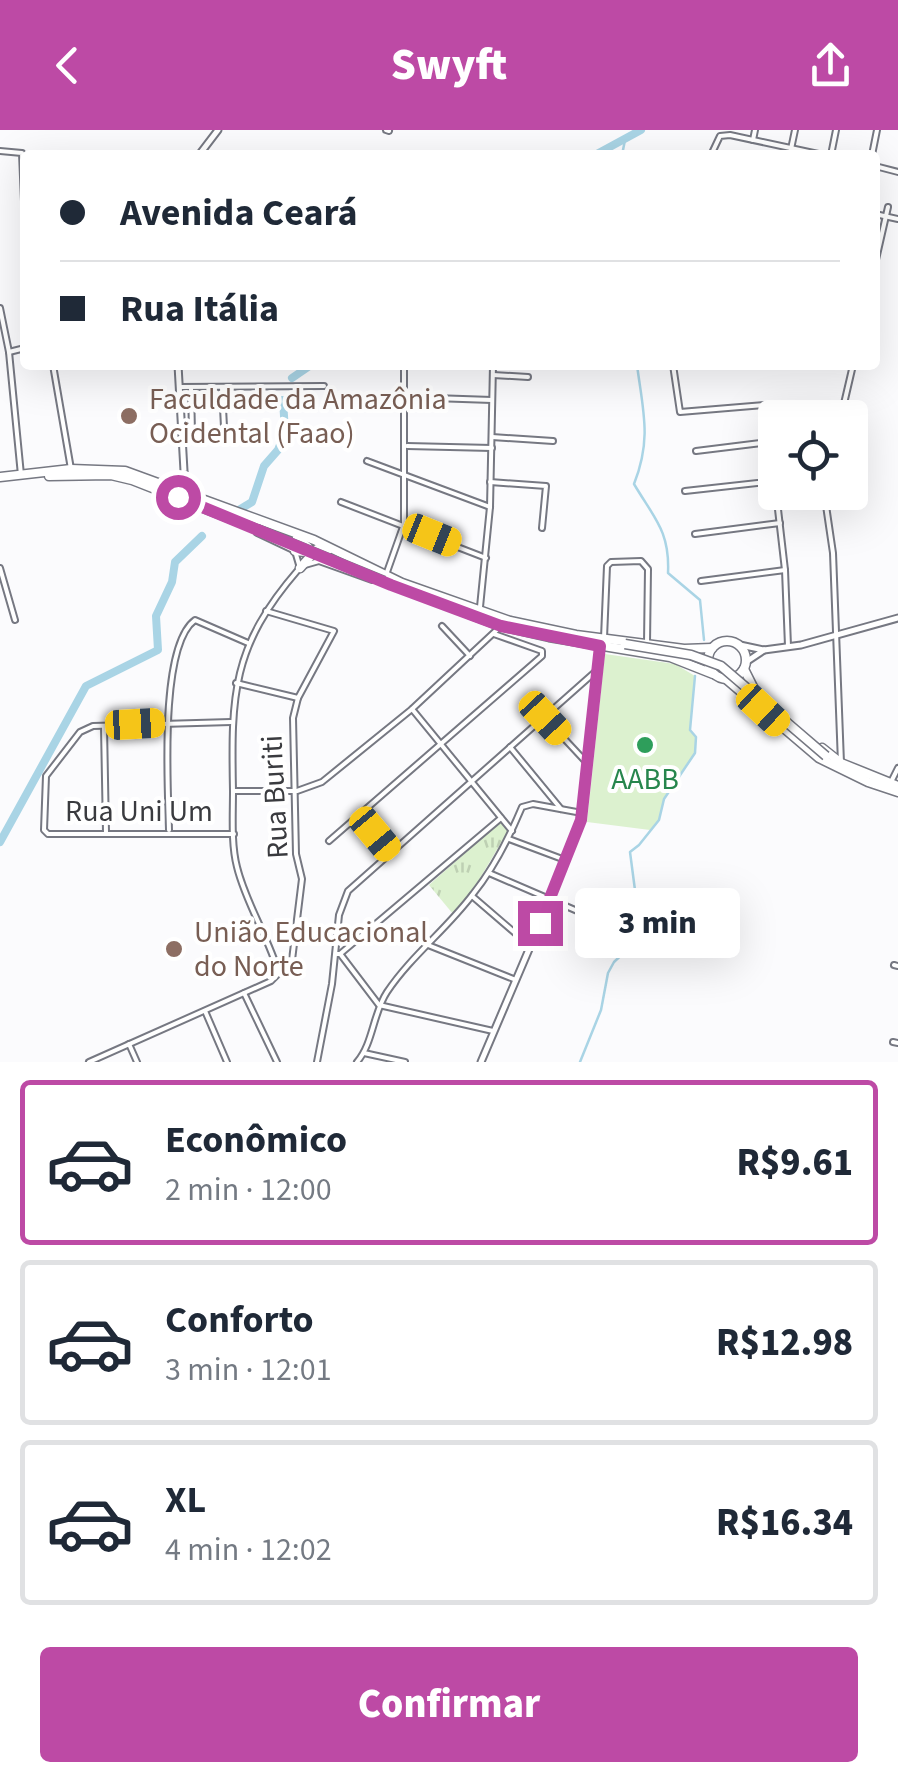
<!DOCTYPE html>
<html lang="pt">
<head>
<meta charset="utf-8">
<style>
	body { margin:0; font-family:"Source Sans 3",sans-serif; background:#f6f6f7; color:#1f2937; height:100vh; display:flex; flex-direction:column; font-size:38px; white-space:nowrap }
	* { box-sizing:border-box; margin:0 }
	p { font-size:32px; color:#747a83 }
	.icon { flex:none; width:55px; height:55px; fill:none; stroke:currentColor; stroke-width:2; stroke-linecap:round; stroke-linejoin:round }
	.map { position:relative; height:932px; overflow:hidden }
	.details { display:flex; flex-direction:column; background:#fff; flex:1 }
	.details>* { flex:none }
	.hud { position:absolute; left:20px; top:20px; width:860px; height:220px; border-radius:10px; box-shadow:0 10px 40px #0002; display:grid; align-content:center; height:220px; padding:0 40px; background:#fff }
	.buttons { position:absolute; left:758px; top:270px; display:grid; gap:20px }
	.buttons a { display:grid; place-items:center; width:110px; height:110px; border-radius:10px; background:#fff; box-shadow:0 10px 40px #0002; font-size:50px }
	.end { position:absolute; width:45px; height:45px; margin:-22px; border:12px solid #bd4aa5; background:#fff; box-shadow:0 0 0 5px #fff }
	.from { border-radius:50% }
	.bubble { position:absolute; height:70px; border-radius:10px; background:#fff; box-shadow:0 10px 40px #0002; font-size:32px; font-weight:800; line-height:70px; text-align:center }
	.car { position:absolute; width:30px; height:60px; margin:-30px -15px; border-radius:12px; box-shadow:0 0 8px 2px #0007; background:linear-gradient(#f5c518 24%,#345 0 40%,#f5c518 0 76%,#345 0 86%,#f5c518 0) }
	.hud b { display:flex; align-items:center; gap:35px; height:95px; font-size:38px }
	.hud b+b { border-top:2px solid #e0e1e3 }
	.hud i { width:25px; height:25px; background:#1f2937 }
	ul { padding:18px 0 0; list-style:none }
	li { display:flex; align-items:center; gap:30px; height:165px; margin:0 20px 15px; padding:0 20px; border:5px solid #e0e1e3; border-radius:10px }
	li div { flex:1 }
	li b { display:block; font-size:38px }
	li em { font-style:normal; font-weight:800 }
	li.selected { border-color:#bd4aa5 }
	li>.icon { width:90px; height:90px; stroke-width:1.5 }
	.button { display:flex; gap:20px; margin-top:auto; padding:20px 40px }
	.button a { flex:1; height:115px; border-radius:10px; background:#bd4aa5; color:#fff; font-size:40px; font-weight:800; line-height:115px; text-align:center }
	header { display:flex; justify-content:space-between; align-items:center; height:130px; padding:0 40px; background:#bd4aa5; color:#fff; font-size:45px; font-weight:800 }
	.map>svg:first-child { display:block }
	.park { fill:url(#park-tufts) }
	.pitch { fill:#dcf1cf }
	.lines { fill:none; stroke-linecap:round; stroke-linejoin:round }
	.stream { stroke:#a9d4e5; stroke-width:2.5 }
	.river { stroke:#a9d4e5; stroke-width:8 }
	.minor-casing { stroke:#767882; stroke-width:8 }
	.tertiary-casing { stroke:#767882; stroke-width:9 }
	.primary-casing { stroke:#767882; stroke-width:11 }
	.minor { stroke:#fff; stroke-width:4 }
	.tertiary { stroke:#fff; stroke-width:5 }
	.primary { stroke:#fff; stroke-width:8 }
	.primary-bridge-casing { stroke:#767882; stroke-width:11; stroke-linecap:butt }
	.primary-bridge { stroke:#fff; stroke-width:8 }
	.route { stroke:#bd4aa5; stroke-width:12 }
	.education-dot { fill:#8d6e63; stroke:#fff; stroke-width:4 }
	.leisure-dot { fill:#2e9e5b; stroke:#fff; stroke-width:4 }
	.labels { text-anchor:middle; dominant-baseline:central; stroke-width:8; stroke-linejoin:round; paint-order:stroke }
	.education-label { font-size:30px; fill:#785e54; stroke:#fff; text-anchor:start }
	.leisure-label { font-size:30px; fill:#27864d; stroke:#fff }
	.street-label { font-size:30px; fill:#3a3b3f; stroke:#fff }
</style>
</head>
<body>
<header><svg class="icon" aria-label="back" viewBox="0 0 24 24"><path d="M15 5l-7 7 7 7"/></svg>Swyft<svg class="icon" aria-label="share" viewBox="0 0 24 24"><path d="M12 15V3M7 8l5-5 5 5M5 13v7h14v-7"/></svg></header>
<div class="map">
<svg width="898" height="932" viewBox="0 0 898 932">
	<defs>
		<pattern id="park-tufts" width="24" height="20" patternUnits="userSpaceOnUse" patternTransform="scale(2.5)"><rect width="24" height="20" fill="#dcf1cf"/><path d="M3 7l-1-3M5 7V3M7 7l1-3M15 17l-1-3M17 17v-4M19 17l1-3" fill="none" stroke="#bed0b3"/></pattern>
	</defs>
	<rect width="100%" height="100%" fill="#fbfbfd"/>
	<!-- park -->
	<polygon class="park" points="500,692 508,701 470,765 453,784 429,755"/>
	<!-- pitch -->
	<polygon class="pitch" points="605,524 675,534 695,546 690,600 696,607 695,623 664,669 659,690 650,700 587,692"/>
	<g class="lines">
		<!-- stream -->
		<g class="stream">
			<polyline points="622,25 625,10"/>
			<path d="M 637,235 C 643,281 652,309 634,354 C 654,388 670,401 668,443 L 700,470 L 704,510"/>
			<polyline points="580,932 601,880 608,843 614,832 631,816 638,783 630,722 639,715 659,690 664,669 695,623 696,607 690,600 695,546"/>
		</g>
		<!-- river -->
		<g class="river">
			<polyline points="595,25 641,0"/>
			<polyline points="292,248 311,235"/>
			<polyline points="234,383 252,372 264,336 278,320 285,302 283,270"/>
			<polyline points="0,712 86,556 158,520 156,486 172,452 175,432 202,406"/>
		</g>
		<!-- minor casing -->
		<g class="minor-casing">
			<g id="minor">
				<polyline points="386,0 389,1"/>
				<polyline points="753,10 755,0"/>
				<polyline points="791,19 795,0"/>
				<polyline points="0,21 22,23 25,95"/>
				<polyline points="711,25 720,6 730,5 823,25"/>
				<polyline points="831,25 836,0"/>
				<polyline points="872,25 877,0"/>
				<polyline points="875,36 898,42"/>
				<polyline points="875,84 898,89"/>
				<polyline points="875,134 888,77"/>
				<polyline points="0,178 9,222 21,345"/>
				<polyline points="9,222 25,218"/>
				<polyline points="53,235 71,339"/>
				<polyline points="673,235 680,282 765,275 808,288"/>
				<polyline points="493,245 528,247"/>
				<polyline points="179,257 324,256"/>
				<polyline points="191,258 192,303"/>
				<polyline points="222,258 224,297"/>
				<polyline points="404,267 492,270"/>
				<polyline points="765,275 775,357"/>
				<polyline points="836,288 843,278 853,235"/>
				<polyline points="492,307 553,311"/>
				<polyline points="407,316 492,318"/>
				<polyline points="696,321 769,312"/>
				<polyline points="367,331 490,377"/>
				<polyline points="490,352 546,356 542,398"/>
				<polyline points="685,361 775,351"/>
				<polyline points="776,362 785,440 788,516"/>
				<polyline points="824,362 833,423 841,633"/>
				<polyline points="341,372 486,428"/>
				<polyline points="257,403 295,421 300,438"/>
				<polyline points="695,404 780,393"/>
				<polyline points="305,435 319,431 372,450"/>
				<polyline points="0,438 15,490"/>
				<polyline points="387,442 404,394 404,235"/>
				<polyline points="701,451 785,440"/>
				<polyline points="480,477 490,377 493,235"/>
				<polyline points="442,496 470,526"/>
				<polyline points="604,508 607,436 611,432 641,431 648,439 647,513"/>
				<polyline points="236,553 298,568"/>
				<polyline points="412,579 512,701"/>
				<polyline points="545,588 586,632"/>
				<polyline points="231,592 93,596 80,602 46,646 44,700 48,704 234,704"/>
				<polyline points="104,597 106,702"/>
				<polyline points="510,617 561,679"/>
				<polyline points="891,652 898,638"/>
				<polyline points="233,661 297,661 322,652 412,579 501,496"/>
				<polyline points="359,686 390,722"/>
				<path d="M 169,700 C 168,657 159,516 195,490 L 248,513"/>
				<polyline points="509,709 565,730"/>
				<polyline points="329,711 542,526 542,521 494,504"/>
				<polyline points="489,743 589,786"/>
				<polyline points="472,766 529,815"/>
				<polyline points="428,815 516,850"/>
				<polyline points="336,824 340,824 501,688"/>
				<polyline points="341,825 379,875 493,901"/>
				<polyline points="894,835 898,836"/>
				<path d="M 279,844 C 269,808 246,774 237,737 C 231,714 233,685 233,661 C 231,565 232,516 298,440"/>
				<polyline points="244,863 277,932"/>
				<polyline points="205,881 227,932"/>
				<polyline points="893,912 898,913"/>
				<polyline points="129,914 137,932"/>
				<polyline points="364,923 405,932"/>
				<polyline points="89,932 271,851 292,830 302,749 296,724 293,588 298,568 334,501 266,481"/>
				<polyline points="317,932 332,854 339,785 348,761 595,542"/>
				<path d="M 357,932 C 373,914 373,883 387,862 C 411,826 447,799 473,764 C 494,738 509,708 522,677 L 533,674 L 582,683"/>
			</g>
		</g>
		<!-- tertiary casing -->
		<g class="tertiary-casing">
			<g id="tertiary">
				<polyline points="199,25 218,0"/>
				<polyline points="178,235 184,341 190,366"/>
				<polyline points="740,515 764,520 801,515 898,488"/>
				<polyline points="746,532 764,520"/>
				<polyline points="481,932 550,770 581,690 600,516"/>
			</g>
		</g>
		<!-- primary casing -->
		<g class="primary-casing">
			<g id="primary">
				<polyline points="49,346 111,345 132,350 257,399"/>
				<polyline points="0,347 71,339 125,341 314,410 402,453 510,491 576,505 684,519 712,518"/>
				<polyline points="295,421 305,422 308,417 297,408"/>
				<polyline points="300,438 317,419 328,420"/>
				<polyline points="384,451 501,496 549,507 670,527 713,544"/>
				<circle cx="727" cy="530" r="19"/>
				<polyline points="744,539 757,565"/>
				<polyline points="726,549 819,628 868,652 898,662"/>
				<polyline points="822,618 841,633 898,656"/>
			</g>
		</g>
		<!-- minor -->
		<use href="#minor" class="minor"/>
		<!-- tertiary -->
		<use href="#tertiary" class="tertiary"/>
		<!-- primary -->
		<use href="#primary" class="primary"/>
		<!-- primary-bridge casing -->
		<g class="primary-bridge-casing">
			<g id="primary-bridge">
				<polyline points="257,399 384,451"/>
				<polyline points="625,514 691,525 721,536 826,626"/>
			</g>
		</g>
		<!-- primary-bridge -->
		<use href="#primary-bridge" class="primary-bridge"/>
	</g>
	<g class="lines">
		<!-- route -->
		<polyline class="route" points="178,367 391,455 501,496 600,516 581,690 540,793"/>
	</g>
	<!-- markers -->
	<g class="education-dot">
		<circle cx="129" cy="286" r="10"/>
		<circle cx="174" cy="819" r="10"/>
	</g>
	<circle class="leisure-dot" cx="645" cy="615" r="10"/>
	<g class="labels">
		<!-- education labels -->
		<g class="education-label">
			<text x="149" y="269">Faculdade da Amazônia<tspan x="149" dy="34">Ocidental (Faao)</tspan></text>
			<text x="194" y="802">União Educacional<tspan x="194" dy="34">do Norte</tspan></text>
		</g>
		<!-- leisure labels -->
		<g class="leisure-label">
			<text x="645" y="649">AABB</text>
		</g>
		<!-- street labels -->
		<g class="street-label">
			<text transform="translate(275 667) rotate(-93)">Rua Buriti</text>
			<text x="139" y="681">Rua Uni Um</text>
		</g>
	</g>
</svg>
<div class="buttons">
<a><svg class="icon" aria-label="locate" viewBox="0 0 24 24"><circle cx="12" cy="12" r="6"/><path d="M12 2v4M12 18v4M2 12h4M18 12h4"/></svg></a>
</div>
<i class="end from" style="left:178px;top:367px"></i>
<i class="end" style="left:540px;top:793px"></i>
<div class="bubble" style="left:575px;top:758px;width:165px">3 min</div>
<i class="car" style="left:432px;top:405px;rotate:112deg"></i>
<i class="car" style="left:763px;top:580px;rotate:133deg"></i>
<i class="car" style="left:545px;top:588px;rotate:137deg"></i>
<i class="car" style="left:135px;top:594px;rotate:87deg"></i>
<i class="car" style="left:375px;top:704px;rotate:140deg"></i>
<div class="hud">
<b><i class="from"></i>Avenida Ceará</b>
<b><i></i>Rua Itália</b>
</div>
</div>
<section class="details">
<ul>
<li class="selected"><svg class="icon" aria-label="car" viewBox="0 0 24 24"><path d="M5 17H2v-5l4-1 3-4h7l3 4 3 1v5h-3M9 17h6M6 11h13"/><circle cx="7" cy="17" r="2"/><circle cx="17" cy="17" r="2"/></svg><div><b>Econômico</b><p>2 min · 12:00</p></div><em>R$9.61</em></li>
<li><svg class="icon" aria-label="car" viewBox="0 0 24 24"><path d="M5 17H2v-5l4-1 3-4h7l3 4 3 1v5h-3M9 17h6M6 11h13"/><circle cx="7" cy="17" r="2"/><circle cx="17" cy="17" r="2"/></svg><div><b>Conforto</b><p>3 min · 12:01</p></div><em>R$12.98</em></li>
<li><svg class="icon" aria-label="car" viewBox="0 0 24 24"><path d="M5 17H2v-5l4-1 3-4h7l3 4 3 1v5h-3M9 17h6M6 11h13"/><circle cx="7" cy="17" r="2"/><circle cx="17" cy="17" r="2"/></svg><div><b>XL</b><p>4 min · 12:02</p></div><em>R$16.34</em></li>
</ul>
<div class="button"><a>Confirmar</a></div>
</section>
</body>
</html>
